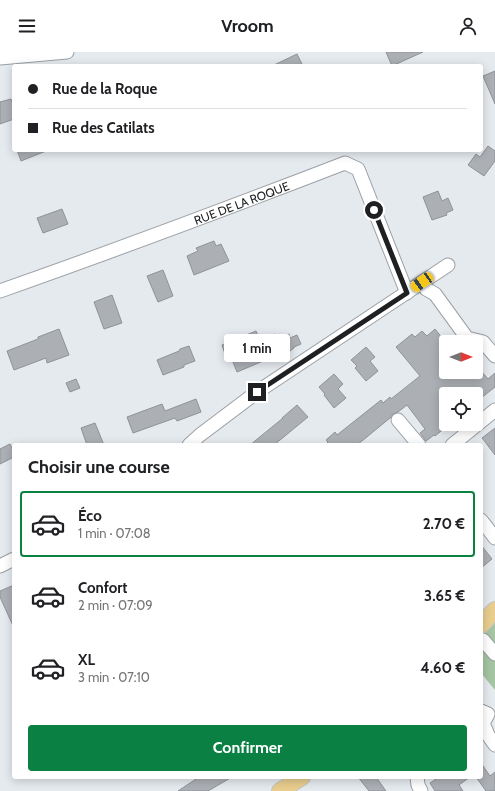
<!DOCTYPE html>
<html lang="fr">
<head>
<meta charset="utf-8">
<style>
	body { margin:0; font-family:Cabin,sans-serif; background:#f6f6f6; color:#202124; height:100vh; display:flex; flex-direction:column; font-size:15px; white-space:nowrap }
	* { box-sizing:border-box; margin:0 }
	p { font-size:13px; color:#757577 }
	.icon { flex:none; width:22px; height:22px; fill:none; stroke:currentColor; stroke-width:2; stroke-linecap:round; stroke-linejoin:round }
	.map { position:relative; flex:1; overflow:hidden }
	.details { position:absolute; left:12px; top:391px; width:471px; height:336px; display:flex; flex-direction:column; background:#fff; border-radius:4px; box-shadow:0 2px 10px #0003 }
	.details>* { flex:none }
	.banner { position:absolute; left:12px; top:12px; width:471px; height:88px; border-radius:4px; box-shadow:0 2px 10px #0003; display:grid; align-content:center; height:88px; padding:0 16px; background:#fff }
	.needle { width:26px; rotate:90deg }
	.buttons { position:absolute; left:439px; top:283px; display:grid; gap:8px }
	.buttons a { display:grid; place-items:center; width:44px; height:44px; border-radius:4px; background:#fff; box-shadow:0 2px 10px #0003; font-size:20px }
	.end { position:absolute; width:18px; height:18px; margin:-9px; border:5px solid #1e2022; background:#fff; box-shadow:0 0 0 2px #fff }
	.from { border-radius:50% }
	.bubble { position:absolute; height:28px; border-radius:4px; background:#fff; box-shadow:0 2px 10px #0003; font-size:13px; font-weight:700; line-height:28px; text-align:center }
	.car { position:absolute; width:12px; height:24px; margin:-12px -6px; border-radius:5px; box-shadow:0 0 3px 1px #0007; background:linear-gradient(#f5c518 24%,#345 0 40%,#f5c518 0 76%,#345 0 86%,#f5c518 0) }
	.banner b { display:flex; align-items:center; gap:14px; height:38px; font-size:15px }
	.banner b+b { border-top:1px solid #e0e0e0 }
	.banner i { width:10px; height:10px; background:#202124 }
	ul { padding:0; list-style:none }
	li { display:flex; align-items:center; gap:12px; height:66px; margin:0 8px 6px; padding:0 8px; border:2px solid transparent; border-radius:4px }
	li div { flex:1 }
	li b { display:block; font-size:15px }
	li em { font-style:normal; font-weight:700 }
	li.active { border-color:#0b8043 }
	li>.icon { width:36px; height:36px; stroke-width:1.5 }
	h2 { padding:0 16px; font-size:18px; line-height:48px }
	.action { display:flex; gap:8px; margin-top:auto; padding:8px 16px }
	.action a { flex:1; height:46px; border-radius:4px; background:#0b8043; color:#fff; font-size:16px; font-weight:700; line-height:46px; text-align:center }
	header { display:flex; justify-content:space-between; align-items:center; height:52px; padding:0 16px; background:#fff; font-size:18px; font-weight:700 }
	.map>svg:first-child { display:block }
	.green { fill:#a5c4a2 }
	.building { fill:#acb0b5; stroke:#8f9398 }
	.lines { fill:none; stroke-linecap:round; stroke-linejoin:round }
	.minor-casing { stroke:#9ba0a5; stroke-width:15 }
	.major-casing { stroke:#c4c5c6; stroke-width:18 }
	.minor { stroke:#fff; stroke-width:13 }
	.major { stroke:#e8cd8e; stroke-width:16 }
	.route { stroke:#1e2022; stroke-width:5 }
	.labels { text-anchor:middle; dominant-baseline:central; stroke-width:4; stroke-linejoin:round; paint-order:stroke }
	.street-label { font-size:12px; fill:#1e2022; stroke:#f2f7fc }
</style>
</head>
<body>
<header><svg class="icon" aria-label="menu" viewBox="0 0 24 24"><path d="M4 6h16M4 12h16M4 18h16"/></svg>Vroom<svg class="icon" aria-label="person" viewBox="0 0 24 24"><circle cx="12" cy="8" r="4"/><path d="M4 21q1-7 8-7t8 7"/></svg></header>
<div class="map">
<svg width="495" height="739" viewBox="0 0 495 739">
	<rect width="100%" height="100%" fill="#e5eaef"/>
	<!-- green -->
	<polygon class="green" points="494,571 495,571 495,638 481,621 481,585"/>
	<!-- building -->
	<g class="building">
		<polygon points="386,0 423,0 392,14"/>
		<polygon points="297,2 303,14 272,14"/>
		<polygon points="495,19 495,52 483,24"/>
		<polygon points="11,47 12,50 14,50 14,67 0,72 0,50"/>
		<polygon points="488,94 495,99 495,109 484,124 468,113 476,102 480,105"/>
		<polygon points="17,98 46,98 46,99 21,109"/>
		<polygon points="438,139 442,149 448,146 453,158 446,161 447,163 432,168 423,145"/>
		<polygon points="62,157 68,172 43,181 37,166"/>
		<polygon points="214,189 216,194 221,192 229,209 194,223 187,204 198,199 196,196"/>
		<polygon points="163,218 173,244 158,250 147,224"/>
		<polygon points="112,243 122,271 104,277 94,250"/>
		<polygon points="59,277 69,303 47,311 46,306 14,318 7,299 38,287 38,285"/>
		<polygon points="435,277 446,291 446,320 482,320 488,327 495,321 495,335 476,350 476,342 446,342 446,375 435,384 434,383 426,389 420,381 425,377 407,353 398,360 393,362 390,366 357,393 325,393 328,390 326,388 335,380 337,383 381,348 383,351 390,345 391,347 420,324 396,295 412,282 415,285 422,279 427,284"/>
		<polygon points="256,279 260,288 275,282 277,287 289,282 290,286 297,283 301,292 294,295 294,296 286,302 276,306 275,304 237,320 229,300 225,302 222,293"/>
		<polygon points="189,294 195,309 184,313 184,315 163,323 157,308 179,299 180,297"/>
		<polygon points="366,295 375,305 370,309 378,319 366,329 355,316 357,314 351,308"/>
		<polygon points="334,322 343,332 338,337 346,346 334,356 324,343 325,342 319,335"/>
		<polygon points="76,327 80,336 70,340 66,331"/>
		<polygon points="196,347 201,360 177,369 175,366 133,381 127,365 162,352 165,359"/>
		<polygon points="297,353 308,365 274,393 250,393 283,366 282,366"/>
		<polygon points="95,371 104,393 87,393 81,376"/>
		<polygon points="495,376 495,403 482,386"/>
		<polygon points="10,392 14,400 14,405 0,412 0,397"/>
		<polygon points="481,493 492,507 481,516"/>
		<polygon points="14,533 14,576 0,545 0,539"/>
		<polygon points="481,711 490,724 495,720 495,739 486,739 476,725 481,725"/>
		<polygon points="199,725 232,725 208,739 178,739"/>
		<polygon points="358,725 376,725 386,739 369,739"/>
		<polygon points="439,725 470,725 459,733 463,739 435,739 430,731"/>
	</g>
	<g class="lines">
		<!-- minor casing -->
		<g class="minor-casing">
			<g id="minor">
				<polyline points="0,6 67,0"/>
				<polyline points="423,230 426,237 435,242 467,286 483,290 495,304"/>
				<path id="s1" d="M 0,239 C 116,198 231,155 345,111 L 358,117 L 407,241"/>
				<polyline points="398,368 419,393"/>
				<polyline points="189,393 200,383 257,340 448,213"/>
				<polyline points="452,393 495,358"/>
				<polyline points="481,468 495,486"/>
				<polyline points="0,514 14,507"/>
				<polyline points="483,588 495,602"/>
				<polyline points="481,659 488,662 483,671 488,683 495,693"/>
				<polyline points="417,725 418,733 421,739"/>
			</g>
		</g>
		<!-- major casing -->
		<g class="major-casing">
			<g id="major">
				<polyline points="481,573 495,558"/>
				<polyline points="280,739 302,725"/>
			</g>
		</g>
		<!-- minor -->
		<use href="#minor" class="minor"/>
		<!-- major -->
		<use href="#major" class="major"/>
	</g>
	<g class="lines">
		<!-- route -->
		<polyline class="route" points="257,340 407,241 374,158"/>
	</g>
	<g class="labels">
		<!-- street labels -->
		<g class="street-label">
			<text stroke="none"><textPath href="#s1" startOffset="257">RUE DE LA ROQUE</textPath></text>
		</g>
	</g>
</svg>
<div class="buttons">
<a><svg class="needle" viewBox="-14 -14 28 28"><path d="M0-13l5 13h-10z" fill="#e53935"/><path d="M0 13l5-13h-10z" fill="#757577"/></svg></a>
<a><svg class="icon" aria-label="locate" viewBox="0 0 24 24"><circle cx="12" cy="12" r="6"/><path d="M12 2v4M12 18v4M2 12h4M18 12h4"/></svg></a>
</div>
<i class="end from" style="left:374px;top:158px"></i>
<i class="end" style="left:257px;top:340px"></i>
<div class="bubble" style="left:224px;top:282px;width:66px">1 min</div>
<i class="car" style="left:422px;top:230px;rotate:236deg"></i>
<div class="banner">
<b><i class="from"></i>Rue de la Roque</b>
<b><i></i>Rue des Catilats</b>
</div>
<section class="details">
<h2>Choisir une course</h2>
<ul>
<li class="active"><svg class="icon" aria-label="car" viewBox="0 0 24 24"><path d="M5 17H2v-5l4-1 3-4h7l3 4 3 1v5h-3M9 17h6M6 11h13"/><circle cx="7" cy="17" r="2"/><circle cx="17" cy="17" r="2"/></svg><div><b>Éco</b><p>1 min · 07:08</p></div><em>2.70 €</em></li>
<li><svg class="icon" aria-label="car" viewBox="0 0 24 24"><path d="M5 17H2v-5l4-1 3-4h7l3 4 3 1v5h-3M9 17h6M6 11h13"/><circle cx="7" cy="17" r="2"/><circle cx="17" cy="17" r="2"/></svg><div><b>Confort</b><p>2 min · 07:09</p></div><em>3.65 €</em></li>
<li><svg class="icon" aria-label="car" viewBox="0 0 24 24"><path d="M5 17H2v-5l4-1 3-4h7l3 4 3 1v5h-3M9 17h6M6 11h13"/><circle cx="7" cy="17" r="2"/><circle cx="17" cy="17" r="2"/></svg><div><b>XL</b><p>3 min · 07:10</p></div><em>4.60 €</em></li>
</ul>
<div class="action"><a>Confirmer</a></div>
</section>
</div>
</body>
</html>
